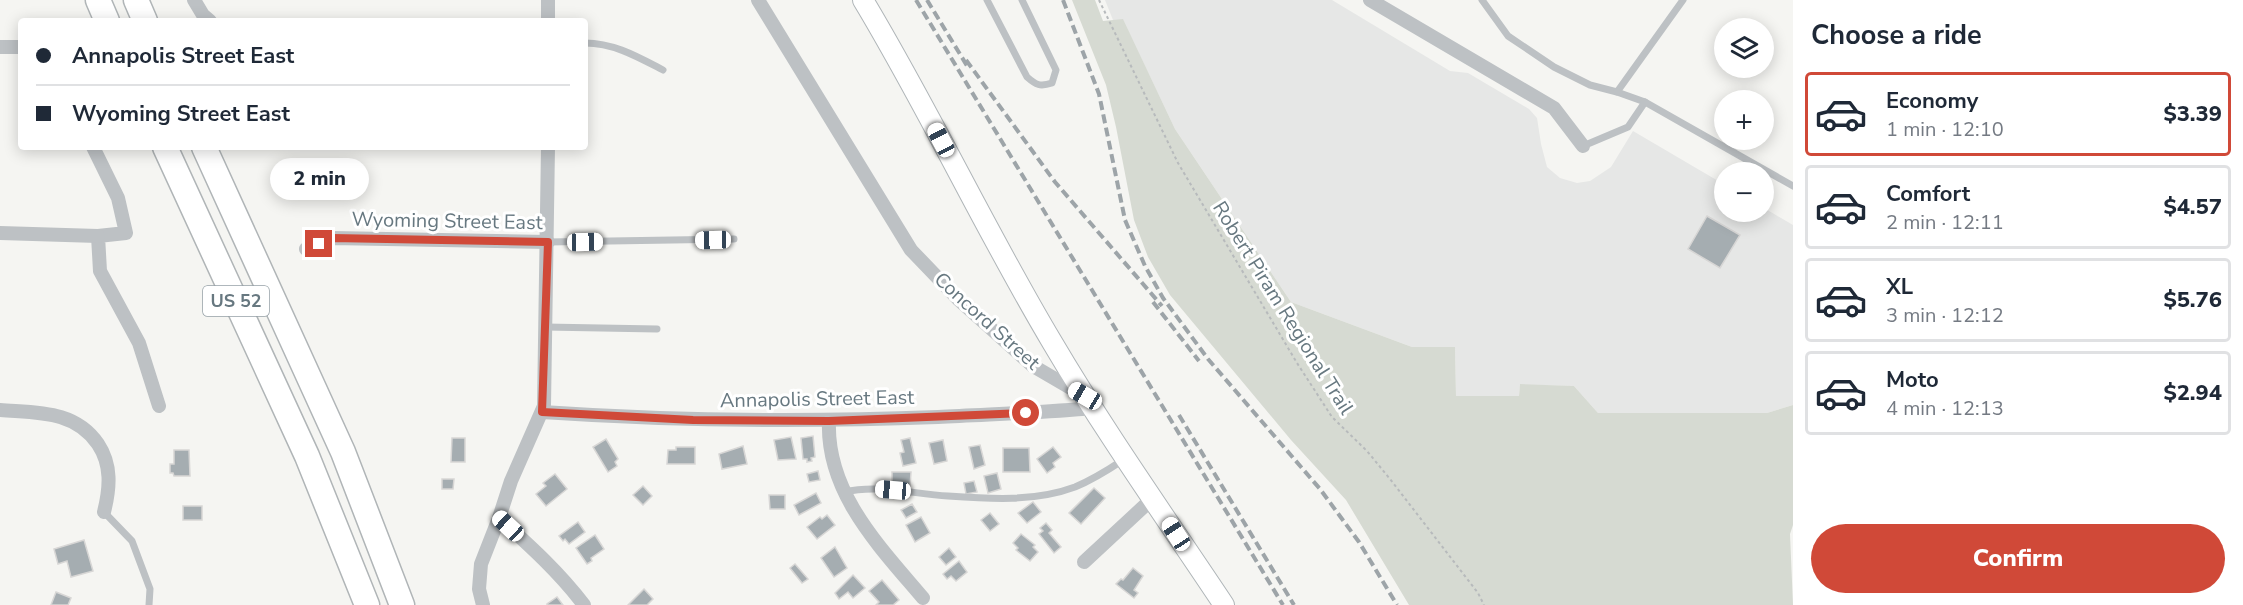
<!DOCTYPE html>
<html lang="en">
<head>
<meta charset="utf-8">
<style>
	body { margin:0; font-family:"Nunito Sans",sans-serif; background:#f6f6f7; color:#1f2937; height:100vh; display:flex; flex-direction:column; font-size:22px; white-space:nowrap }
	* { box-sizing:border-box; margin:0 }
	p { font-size:20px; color:#747a83 }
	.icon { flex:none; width:33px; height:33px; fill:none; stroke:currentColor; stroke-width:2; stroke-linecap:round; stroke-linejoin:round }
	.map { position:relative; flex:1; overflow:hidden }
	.sheet { display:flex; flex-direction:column; background:#fff; width:450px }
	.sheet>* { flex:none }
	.banner { position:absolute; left:18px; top:18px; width:570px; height:132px; border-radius:6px; box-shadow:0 3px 15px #0003; display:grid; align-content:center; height:132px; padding:0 18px; background:#fff }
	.fabs { position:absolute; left:1714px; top:18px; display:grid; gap:12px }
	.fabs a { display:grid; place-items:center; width:60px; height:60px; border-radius:50%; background:#fff; box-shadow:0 3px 15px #0003; font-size:30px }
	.end { position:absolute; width:27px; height:27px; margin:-14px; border:8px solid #d04938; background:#fff; box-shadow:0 0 0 3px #fff }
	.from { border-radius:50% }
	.bubble { position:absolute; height:42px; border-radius:21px; background:#fff; box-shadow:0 3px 15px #0003; font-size:20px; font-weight:800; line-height:42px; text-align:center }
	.car { position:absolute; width:18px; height:36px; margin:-18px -9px; border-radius:8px; box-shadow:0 0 4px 2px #0007; background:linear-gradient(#fff 24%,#345 0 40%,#fff 0 76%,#345 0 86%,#fff 0) }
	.banner b { display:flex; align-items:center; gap:21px; height:57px; font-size:22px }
	.banner b+b { border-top:2px solid #e0e1e3 }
	.banner i { width:15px; height:15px; background:#1f2937 }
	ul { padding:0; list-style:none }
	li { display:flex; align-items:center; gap:18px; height:84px; margin:0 12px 9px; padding:0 6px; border:3px solid #e0e1e3; border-radius:6px }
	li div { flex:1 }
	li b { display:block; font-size:22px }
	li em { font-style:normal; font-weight:800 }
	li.current { border-color:#d04938 }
	li>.icon { width:54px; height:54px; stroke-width:1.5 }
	h2 { padding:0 18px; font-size:27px; line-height:72px }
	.cta { display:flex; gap:12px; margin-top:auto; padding:12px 18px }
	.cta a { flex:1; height:69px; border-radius:36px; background:#d04938; color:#fff; font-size:24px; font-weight:800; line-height:69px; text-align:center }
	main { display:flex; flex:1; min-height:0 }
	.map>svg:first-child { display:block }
	.built { fill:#e6e7e6 }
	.green { fill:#d6dad2 }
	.building { fill:#a5adb1; stroke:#d7d6d5; stroke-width:1.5 }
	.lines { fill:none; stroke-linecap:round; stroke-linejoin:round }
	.secondary-casing { stroke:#afb5b8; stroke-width:22 }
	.highway-casing { stroke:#b0b5b7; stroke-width:27 }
	.path { stroke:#b7babc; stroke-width:2; stroke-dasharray:3 3; stroke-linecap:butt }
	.lane { stroke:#bdc1c4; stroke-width:7 }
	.street { stroke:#bdc1c4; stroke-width:14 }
	.secondary { stroke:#fff; stroke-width:20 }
	.highway { stroke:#fff; stroke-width:24 }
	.rail { stroke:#9da4a8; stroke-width:4; stroke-dasharray:9 4.5; stroke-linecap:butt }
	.route { stroke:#d04938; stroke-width:8 }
	.labels { text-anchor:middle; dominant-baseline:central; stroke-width:6; stroke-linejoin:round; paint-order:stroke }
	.shield { fill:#fff; stroke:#95a0a6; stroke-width:1.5 }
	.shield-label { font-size:18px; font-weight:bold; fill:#677880 }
	.street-label { font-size:20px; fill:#677880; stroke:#fff }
</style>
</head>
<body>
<main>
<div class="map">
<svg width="1793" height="605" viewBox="0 0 1793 605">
	<rect width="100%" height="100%" fill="#f5f5f2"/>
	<!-- built -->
	<polygon class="built" points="1105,0 1332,0 1450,71 1468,73 1529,109 1537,118 1541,144 1547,167 1560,178 1577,183 1590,181 1611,167 1633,131 1725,185 1725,212 1764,212 1764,208 1793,225 1793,405 1767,413 1598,413 1574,386 1520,385 1519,396 1456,396 1455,347 1412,347 1291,302 1175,129 1123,20 1113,20"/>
	<!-- green -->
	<polygon class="green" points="1072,0 1095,0 1103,21 1123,19 1175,129 1291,302 1412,347 1455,347 1456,396 1519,396 1520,384 1574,386 1598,413 1767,413 1793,405 1793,525 1790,534 1793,605 1409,605 1346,500 1291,440 1170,295 1148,257 1134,220 1116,127 1106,85"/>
	<!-- building -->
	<g class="building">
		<polygon points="1707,216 1740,235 1720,268 1688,249"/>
		<polygon points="813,436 815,457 811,458 812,461 807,462 807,459 803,459 801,438"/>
		<polygon points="791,437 796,459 778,460 774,440"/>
		<polygon points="452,438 465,438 465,462 451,462"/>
		<polygon points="910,438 916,463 903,466 900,453 904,452 901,440"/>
		<polygon points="606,439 618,459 615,462 617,466 608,472 593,447"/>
		<polygon points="943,440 947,461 934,464 929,443"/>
		<polygon points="980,445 985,465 974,469 969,447"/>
		<polygon points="743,446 747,464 722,469 719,454"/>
		<polygon points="676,447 695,447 695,464 667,464 668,450 676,450"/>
		<polygon points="1053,447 1061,457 1053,463 1055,467 1047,473 1037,459"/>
		<polygon points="1003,448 1029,448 1030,472 1003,472"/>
		<polygon points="174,450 189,450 190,476 174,476 173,473 170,473 170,464 174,464"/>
		<polygon points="818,471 820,480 809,482 807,474"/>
		<polygon points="892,472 911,472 910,488 892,487"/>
		<polygon points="997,473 1001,489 988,493 984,476"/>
		<polygon points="555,474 567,489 546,506 536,494 546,486 543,483"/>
		<polygon points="442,479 454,479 453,489 442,489"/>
		<polygon points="974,481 977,492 966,494 964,483"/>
		<polygon points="643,486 652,496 643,505 633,495"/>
		<polygon points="1094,488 1105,498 1081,524 1069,513"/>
		<polygon points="816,493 821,503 799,515 794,505"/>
		<polygon points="769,495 785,495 785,509 770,509"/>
		<polygon points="1033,502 1041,512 1027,523 1018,513"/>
		<polygon points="912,504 917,512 906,518 901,510"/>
		<rect x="183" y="506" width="19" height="14"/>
		<polygon points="990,513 999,524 990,531 981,520"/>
		<polygon points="827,515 835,525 817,539 807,527 820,517 822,519"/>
		<polygon points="921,517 930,533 915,542 906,525"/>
		<polygon points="578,522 585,532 569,544 565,539 563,541 559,536"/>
		<polygon points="1046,523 1052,530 1049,533 1061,547 1054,553 1039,534 1043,531 1040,528"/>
		<polygon points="1021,534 1035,545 1033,547 1038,552 1030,561 1016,550 1018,548 1013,543"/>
		<polygon points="595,535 604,549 591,558 592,561 587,564 576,548"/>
		<polygon points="84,540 93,571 71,577 67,561 58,564 54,549"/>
		<polygon points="835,547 847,568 834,577 821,558"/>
		<polygon points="949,548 956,557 946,565 939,557"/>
		<polygon points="959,561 967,572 956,581 951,576 947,579 943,574"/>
		<polygon points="795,564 808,579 802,583 790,568"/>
		<polygon points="1133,568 1143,576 1134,590 1138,593 1134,598 1116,584 1121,579 1123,580"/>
		<polygon points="853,575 865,588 853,598 848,592 839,599 835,593"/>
		<polygon points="882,580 899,600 893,605 876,605 879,602 869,591"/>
		<polygon points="644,589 653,599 647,605 628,605"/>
		<polygon points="56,592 71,598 68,605 51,605"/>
		<polygon points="557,597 563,605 547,605 547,604"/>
	</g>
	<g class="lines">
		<!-- secondary casing -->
		<g class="secondary-casing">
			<path id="secondary" d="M 863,0 C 930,111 985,230 1052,342 C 1105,432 1166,518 1224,605"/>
		</g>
		<!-- highway casing -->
		<g class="highway-casing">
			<g id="highway">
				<polyline points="98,0 107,21"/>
				<polyline points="136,0 145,21"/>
				<polyline points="165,147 307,456 367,605"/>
				<polyline points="204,147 343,452 402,605"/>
			</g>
		</g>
		<!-- path -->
		<polyline class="path" points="1099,0 1178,163 1297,363 1332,417 1367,451 1390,479 1478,593 1484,605"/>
		<!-- lane -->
		<g class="lane">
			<path d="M 987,0 L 1027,77 C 1036,85 1040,87 1052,83 L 1056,70 L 1022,0"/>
			<polyline points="1482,0 1508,36 1554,67 1590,85 1617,92 1683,0"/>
			<path d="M 585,43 C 614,43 638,57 663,70"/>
			<polyline points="1617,92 1645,102"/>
			<polyline points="1583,146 1628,127 1645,102 1793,186"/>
			<polyline points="548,242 734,239"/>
			<polyline points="545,327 657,329"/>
			<path d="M 844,492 C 879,484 913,494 948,496 C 990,499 1035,502 1075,487 C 1092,480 1108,470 1123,460"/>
			<polyline points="104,512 132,541 150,589 149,605"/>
		</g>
		<!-- street -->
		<g class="street">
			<polyline points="194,0 203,15 210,21"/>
			<polyline points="758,0 911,250 958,299 1033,366 1081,394"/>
			<polyline points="1370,0 1554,108 1583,146"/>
			<polyline points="548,21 548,0"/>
			<polyline points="0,47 21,47"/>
			<polyline points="93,147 118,198 126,233 98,236 100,271 139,343 159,406"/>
			<polyline points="0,233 98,236"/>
			<polyline points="306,249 332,238 548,242"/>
			<path d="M 0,410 C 37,413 75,410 98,444 C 112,465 110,488 104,512"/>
			<path d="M 542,412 C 674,421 806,422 938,417 C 990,414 1041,413 1093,408"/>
			<path d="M 829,421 C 826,493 880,547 923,598"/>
			<path d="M 499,518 C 530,546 559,572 584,605"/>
			<polyline points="1084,562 1153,498"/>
			<polyline points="483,605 479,589 481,564 499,518 511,481 544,406 548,147"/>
		</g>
		<!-- secondary -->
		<use href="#secondary" class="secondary"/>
		<!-- highway -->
		<use href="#highway" class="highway"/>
		<!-- rail -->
		<g class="rail">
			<polyline points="916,0 1283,605"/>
			<polyline points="927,0 969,69"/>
			<polyline points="1063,0 1099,94 1125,220 1145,266 1163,298 1208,359 1320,489 1359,542 1397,605"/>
			<polyline points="966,60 1055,182 1162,306"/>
			<polyline points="1153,302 1199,361"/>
			<polyline points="1179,415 1294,605"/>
		</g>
	</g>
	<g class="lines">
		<!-- route -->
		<polyline class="route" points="319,244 332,238 548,242 542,412 693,420 829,421 1026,413"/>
	</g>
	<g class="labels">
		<!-- shield labels -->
		<rect class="shield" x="203" y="286" width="66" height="30" rx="4.5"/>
		<g class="shield-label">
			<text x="236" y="301">US 52</text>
		</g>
		<!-- street labels -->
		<g class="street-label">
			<text transform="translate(447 221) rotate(1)">Wyoming Street East</text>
			<text transform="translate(1283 308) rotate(58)">Robert Piram Regional Trail</text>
			<text transform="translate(987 321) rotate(42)">Concord Street</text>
			<text transform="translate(817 399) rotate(-1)">Annapolis Street East</text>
		</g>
	</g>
</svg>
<div class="fabs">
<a><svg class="icon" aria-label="layers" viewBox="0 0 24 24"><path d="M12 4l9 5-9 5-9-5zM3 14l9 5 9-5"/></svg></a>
<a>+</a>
<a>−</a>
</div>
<i class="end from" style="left:1026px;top:413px"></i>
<i class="end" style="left:319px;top:244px"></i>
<div class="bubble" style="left:270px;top:158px;width:99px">2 min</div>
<i class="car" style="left:941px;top:140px;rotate:332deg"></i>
<i class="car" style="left:713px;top:240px;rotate:269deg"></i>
<i class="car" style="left:585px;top:242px;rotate:89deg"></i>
<i class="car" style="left:1085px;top:396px;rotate:300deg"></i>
<i class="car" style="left:893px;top:490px;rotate:275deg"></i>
<i class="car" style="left:508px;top:526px;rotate:313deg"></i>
<i class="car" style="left:1176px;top:534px;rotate:327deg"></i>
<div class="banner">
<b><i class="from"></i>Annapolis Street East</b>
<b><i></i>Wyoming Street East</b>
</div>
</div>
<section class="sheet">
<h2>Choose a ride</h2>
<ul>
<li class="current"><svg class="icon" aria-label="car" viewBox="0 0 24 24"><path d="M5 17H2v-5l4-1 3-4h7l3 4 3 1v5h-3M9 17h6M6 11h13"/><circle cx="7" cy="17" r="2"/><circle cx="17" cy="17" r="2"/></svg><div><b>Economy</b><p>1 min · 12:10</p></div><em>$3.39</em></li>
<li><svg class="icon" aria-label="car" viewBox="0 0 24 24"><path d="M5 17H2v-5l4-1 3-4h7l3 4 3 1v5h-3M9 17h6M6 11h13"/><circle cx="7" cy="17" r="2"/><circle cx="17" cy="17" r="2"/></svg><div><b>Comfort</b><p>2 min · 12:11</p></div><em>$4.57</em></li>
<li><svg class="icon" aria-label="car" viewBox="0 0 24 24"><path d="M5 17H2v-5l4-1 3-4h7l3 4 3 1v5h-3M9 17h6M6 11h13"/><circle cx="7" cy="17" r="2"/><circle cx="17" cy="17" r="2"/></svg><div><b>XL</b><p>3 min · 12:12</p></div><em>$5.76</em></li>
<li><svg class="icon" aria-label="car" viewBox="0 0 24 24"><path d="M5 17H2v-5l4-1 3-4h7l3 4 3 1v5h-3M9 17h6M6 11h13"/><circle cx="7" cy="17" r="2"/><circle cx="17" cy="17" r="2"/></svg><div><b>Moto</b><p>4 min · 12:13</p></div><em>$2.94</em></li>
</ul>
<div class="cta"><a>Confirm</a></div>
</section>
</main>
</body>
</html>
